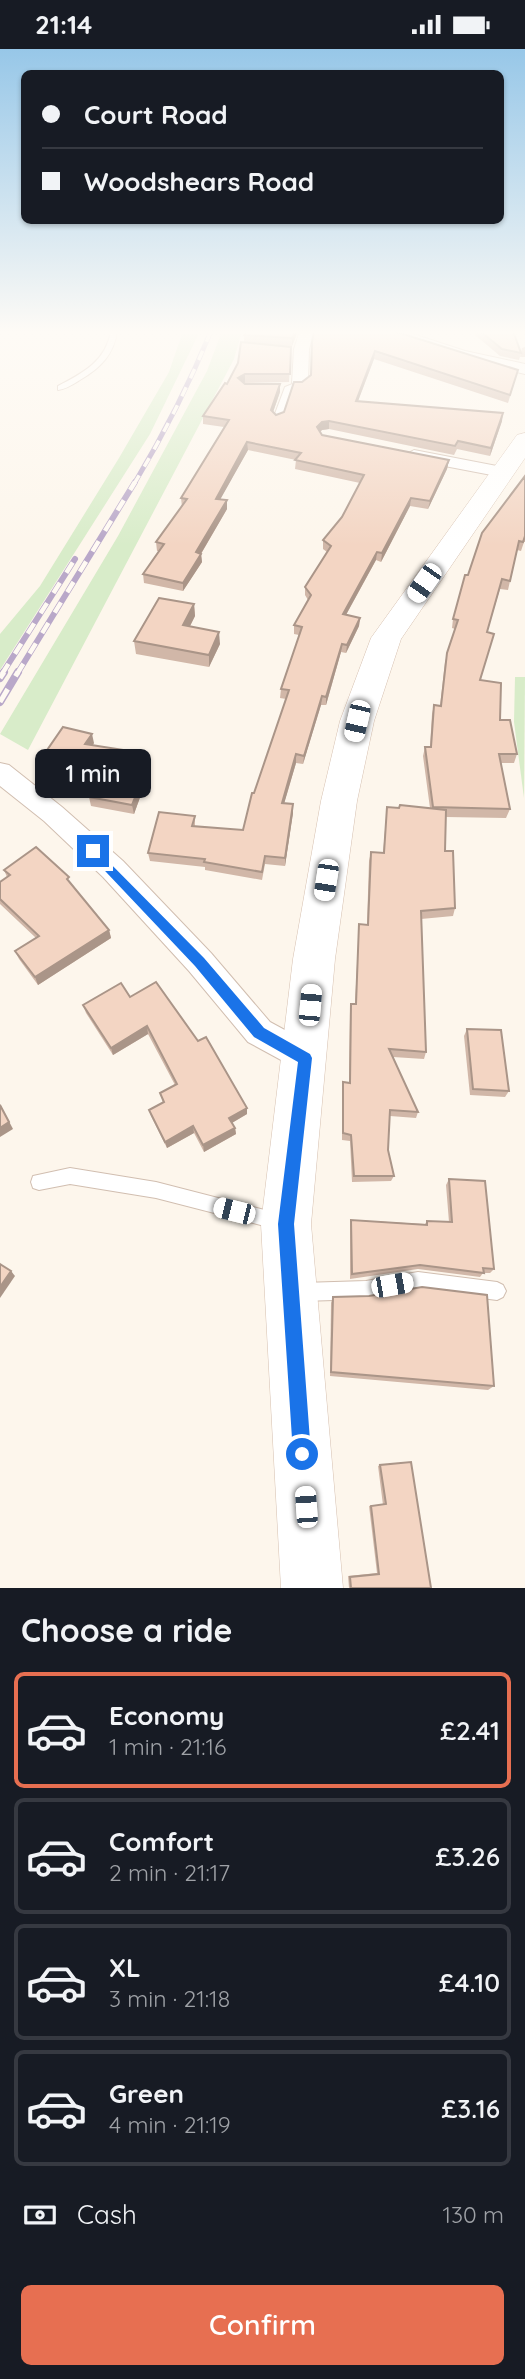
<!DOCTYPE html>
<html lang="en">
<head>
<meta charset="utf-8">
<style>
	body { margin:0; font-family:Quicksand,sans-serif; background:#242831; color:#f1f3f6; height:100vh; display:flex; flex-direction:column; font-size:26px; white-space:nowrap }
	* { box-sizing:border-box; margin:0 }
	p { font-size:23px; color:#9ea1a6 }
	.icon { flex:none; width:38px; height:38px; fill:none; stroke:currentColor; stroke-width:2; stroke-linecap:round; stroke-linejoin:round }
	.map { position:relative; height:1539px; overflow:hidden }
	.drawer { display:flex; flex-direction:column; background:#171b24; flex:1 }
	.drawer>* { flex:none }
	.hud { position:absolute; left:21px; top:21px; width:483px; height:154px; border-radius:10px; box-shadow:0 2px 5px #0004; display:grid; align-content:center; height:154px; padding:0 21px; background:#171b24 }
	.end { position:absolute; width:32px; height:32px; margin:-16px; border:9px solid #1a73e8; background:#fff; box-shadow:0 0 0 4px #fff }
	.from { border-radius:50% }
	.bubble { position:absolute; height:49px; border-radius:10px; background:#171b24; box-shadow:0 2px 5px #0004; font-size:23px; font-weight:600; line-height:49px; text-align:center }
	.car { position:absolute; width:21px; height:42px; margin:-21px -10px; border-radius:9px; box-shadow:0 0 5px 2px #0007; background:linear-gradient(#fff 24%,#345 0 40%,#fff 0 76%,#345 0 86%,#fff 0) }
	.hud b { display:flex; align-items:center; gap:24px; height:66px; font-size:26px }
	.hud b+b { border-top:2px solid #363941 }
	.hud i { width:18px; height:18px; background:#f1f3f6 }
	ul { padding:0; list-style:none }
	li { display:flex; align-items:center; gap:21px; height:116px; margin:0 14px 10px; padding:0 7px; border:4px solid #363941; border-radius:10px }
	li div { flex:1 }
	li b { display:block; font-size:26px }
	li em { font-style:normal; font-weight:600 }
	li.on { border-color:#e76f51 }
	li>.icon { width:63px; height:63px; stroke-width:1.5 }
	h2 { padding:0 21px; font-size:32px; line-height:84px }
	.pay { display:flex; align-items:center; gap:18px; height:77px; padding:0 21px; font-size:26px }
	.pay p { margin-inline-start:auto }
	.button { display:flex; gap:14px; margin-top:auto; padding:14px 21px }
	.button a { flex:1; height:80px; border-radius:10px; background:#e76f51; color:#fff; font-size:28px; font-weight:600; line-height:80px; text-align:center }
	.status { display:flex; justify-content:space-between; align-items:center; height:49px; padding:0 35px; background:#171b24; direction:ltr }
	.status svg { height:19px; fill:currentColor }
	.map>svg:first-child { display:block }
	.green { fill:#d8ecc9 }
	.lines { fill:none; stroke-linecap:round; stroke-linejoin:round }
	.lane-casing { stroke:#d1beb0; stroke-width:2 }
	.street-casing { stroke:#d1beb0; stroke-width:2 }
	.secondary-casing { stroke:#d6c0b0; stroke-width:1 }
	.lane { fill:#fff; fill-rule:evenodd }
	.street { fill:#fff; fill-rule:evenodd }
	.secondary { fill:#fff; fill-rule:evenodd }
	.rail-far2-casing { stroke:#b9a8c9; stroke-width:5 }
	.rail-far1-casing { stroke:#b9a8c9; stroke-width:6 }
	.rail-casing { stroke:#b9a8c9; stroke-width:8 }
	.rail-far2 { stroke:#fffaf3; stroke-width:3.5; stroke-dasharray:10; stroke-linecap:butt }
	.rail-far1 { stroke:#fffaf3; stroke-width:4.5; stroke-dasharray:12; stroke-linecap:butt }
	.rail { stroke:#fffaf3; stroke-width:5; stroke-dasharray:15; stroke-linecap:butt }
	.wall { fill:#d1b7a8 }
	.shaded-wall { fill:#aa9588 }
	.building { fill:#f3d5c3; stroke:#aa9588; stroke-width:2 }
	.route { fill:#1a73e8 }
</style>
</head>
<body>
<div class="status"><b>21:14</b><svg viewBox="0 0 49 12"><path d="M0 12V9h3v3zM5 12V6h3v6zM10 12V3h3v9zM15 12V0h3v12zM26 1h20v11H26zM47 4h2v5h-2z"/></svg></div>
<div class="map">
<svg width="525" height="1539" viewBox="0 0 525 1539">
	<rect width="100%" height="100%" fill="#fdf6ec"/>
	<!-- green -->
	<g class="green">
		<polygon points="183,282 200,282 150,385 0,621 0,585 40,537 119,409 169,323"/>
		<polygon points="222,282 242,282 234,310 28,701 0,685 118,487 207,322"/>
		<polygon points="515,628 525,628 524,749 514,673"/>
	</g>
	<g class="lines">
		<!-- lane casing -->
		<g class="lane-casing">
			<g id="lane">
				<path d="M 111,282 L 117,282 C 114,306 100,319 80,331 C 72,336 66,340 58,341 L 58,337 C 83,324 106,312 111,282 Z"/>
				<polygon points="300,332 304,334 292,339 281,370 274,372 273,370 285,338"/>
				<polygon points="70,1119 156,1133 276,1164 282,1166 284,1172 282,1178 276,1180 156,1149 70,1135 39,1141 33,1139 31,1133 33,1127"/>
				<polygon points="418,1223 497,1233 503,1236 506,1242 503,1248 497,1251 418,1241 366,1250 302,1252 296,1249 293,1243 296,1237 302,1234 366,1232"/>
			</g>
		</g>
		<!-- street casing -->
		<g class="street-casing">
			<g id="street">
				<polygon points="300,282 314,282 309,300 308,334 300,339 292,334 294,300"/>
				<polygon points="384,282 404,282 465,302 525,315 525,325 456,309 386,285"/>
				<polygon points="414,401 502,418 511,423 502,428 408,410 405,406"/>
				<polygon points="0,714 9,716 62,758 123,812 211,904 270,973 316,998 321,1009 316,1020 305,1024 248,993 189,922 103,828 44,772 0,737"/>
			</g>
		</g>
		<!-- secondary casing -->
		<g class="secondary-casing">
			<polygon id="secondary" points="525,384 525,409 401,590 374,672 357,752 335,910 311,1175 343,1539 281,1539 261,1175 293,910 321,752 340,672 371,589 517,386"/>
		</g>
		<!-- lane -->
		<use href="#lane" class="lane"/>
		<!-- street -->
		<use href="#street" class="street"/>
		<!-- secondary -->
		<use href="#secondary" class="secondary"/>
		<!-- rail-far2 casing -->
		<g class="rail-far2-casing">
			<path id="rail-far2" d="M 134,435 C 164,385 189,336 211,282"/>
		</g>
		<!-- rail-far1 casing -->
		<g class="rail-far1-casing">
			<g id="rail-far1">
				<polyline points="2,625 75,510"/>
				<polyline points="17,625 135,433"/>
			</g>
		</g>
		<!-- rail casing -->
		<g class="rail-casing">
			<g id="rail">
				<polyline points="0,629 4,623"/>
				<polyline points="0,653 18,623"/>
			</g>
		</g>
		<!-- rail-far2 -->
		<use href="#rail-far2" class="rail-far2"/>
		<!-- rail-far1 -->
		<use href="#rail-far1" class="rail-far1"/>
		<!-- rail -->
		<use href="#rail" class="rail"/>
	</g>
	<!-- wall -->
	<g class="wall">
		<polygon points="298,282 292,297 250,294 291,298 289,333 244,334 280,343 273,363 276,366 284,363 302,333 311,326 312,293 518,321 508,354 374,310 358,352 502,372 490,407 457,400 454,406 329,380 322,381 320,383 322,386 449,411 447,420 428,460 410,457 381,513 376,511 346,566 360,569 359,577 346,604 341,603 326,656 321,656 303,715 296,714 284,754 293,764 285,817 265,815 262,831 205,821 205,818 150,812 148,804 195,767 195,778 243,781 286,650 280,649 281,640 299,586 294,585 294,576 308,551 305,546 305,538 327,503 323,500 323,491 342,468 360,434 295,420 296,411 248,401 220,450 227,451 227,460 201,505 202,513 183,542 144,534 143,525 159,502 157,502 156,493 182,458 181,449 224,378 203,375 203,367 227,335 238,314 244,293 244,286"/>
		<polygon points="475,282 513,282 521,304 519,311 500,307 475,286"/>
		<polygon points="525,298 525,308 520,308 522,299"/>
		<polygon points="525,427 525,493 524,493 521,502 517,501 508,541 500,540 487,583 480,631 517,705 514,714 500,714 510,760 506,769 446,768 445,802 455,859 453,867 421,870 426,1003 424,1010 393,1008 418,1063 416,1069 390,1067 388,1101 394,1127 391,1132 352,1133 350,1092 342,1091 342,1040 343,1033 349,1033 350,962 351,955 355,955 359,875 367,876 369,812 371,803 383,804 387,758 399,759 430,759 423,707 425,698 430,698 432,665 434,656 440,657 445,613 455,580 452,579 453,570 468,526"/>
		<polygon points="194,555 195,567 190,577 220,595 209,618 136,605 134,592"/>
		<polygon points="94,694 93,696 130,702 132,711 129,717 140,728 138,734 142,743 134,765 91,757 89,748 97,730 45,716 43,707"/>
		<polygon points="4,821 72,836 109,881 111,889 38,936 19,910 15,902 36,889 0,855 0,833 7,828"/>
		<polygon points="130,948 198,992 247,1059 247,1065 232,1074 235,1079 236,1085 204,1103 194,1084 167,1099 151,1067 149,1061 163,1053 160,1044 175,1036 148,985 113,1006 86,964 83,956"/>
		<polygon points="467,980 509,1042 505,1048 470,1046 464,987"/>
		<polygon points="449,1130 494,1220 490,1224 483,1224 480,1228 418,1220 350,1230 350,1176 351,1171 425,1175 427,1172 449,1173 446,1136"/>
		<polygon points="333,1248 494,1337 488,1341 330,1327 331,1254"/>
		<polygon points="380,1416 431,1539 349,1539 348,1527 377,1524 369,1457 383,1456 378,1417"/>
	</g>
	<!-- shaded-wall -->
	<g class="shaded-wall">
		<polygon points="295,282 298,282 292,297 292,289"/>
		<polygon points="375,302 374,310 355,360 356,352"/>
		<polygon points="245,325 245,333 239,337 238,329"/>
		<polygon points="280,335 280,343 271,369 271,361"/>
		<polygon points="503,364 502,372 490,407 491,399"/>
		<polygon points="329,372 329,380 322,381 317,386 317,378 322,373"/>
		<polygon points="247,393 248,401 216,458 216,450"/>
		<polygon points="449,411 447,420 428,460 430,452"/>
		<polygon points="411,449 410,457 381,513 382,504"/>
		<polygon points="227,451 227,460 199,508 201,505 202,513 183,542 183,534 196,503"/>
		<polygon points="377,503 376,511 342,573 343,565"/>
		<polygon points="194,555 195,567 184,589 183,576"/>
		<polygon points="360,569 359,577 346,604 347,596"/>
		<polygon points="219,583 220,595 209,618 209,606"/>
		<polygon points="342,595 341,603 326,656 326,648"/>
		<polygon points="322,647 321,656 303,715 304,707"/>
		<polygon points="92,685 94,694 87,704 85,695"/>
		<polygon points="130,702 132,711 126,725 124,716"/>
		<polygon points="296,705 296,714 282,762 282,754"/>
		<polygon points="139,719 140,728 135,742 133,733"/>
		<polygon points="141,734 142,743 134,765 132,756"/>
		<polygon points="293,755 293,764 285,817 285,809"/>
		<polygon points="109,881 111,889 38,936 35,928"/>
		<polygon points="147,977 148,985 113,1006 111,999"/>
		<polygon points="0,1055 13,1080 0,1088"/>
		<polygon points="247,1059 247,1065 230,1075 229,1069"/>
		<polygon points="193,1077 194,1084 167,1099 165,1093"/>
		<polygon points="235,1079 236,1085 204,1103 203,1096"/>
		<polygon points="11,1222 15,1227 0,1249 0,1238"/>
	</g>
	<!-- building -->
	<g class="building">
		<polygon points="246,282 295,282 292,289 244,286"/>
		<polygon points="314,282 384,282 400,284 518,321 510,346 375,302 356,352 503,364 491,399 458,392 455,397 329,372 322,373 317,378 322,386 449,411 430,452 411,449 382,504 377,503 343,565 360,569 347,596 342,595 326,648 322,647 304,707 296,705 282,754 293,755 285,809 265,807 262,823 204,813 205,810 148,804 159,763 195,767 192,777 243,781 252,744 254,744 289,641 281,640 302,578 294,576 311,546 305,538 331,497 323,491 342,468 364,426 295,411 301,404 247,393 216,450 227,451 196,503 201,505 183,534 143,525 164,495 156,493 187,450 181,449 229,371 203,367 225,334 227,335 238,314 241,293 291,298 290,325 245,325 238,329 245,335 280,335 271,361 276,366 284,363 294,333 302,333 311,326 312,293"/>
		<polygon points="480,282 513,282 521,304 502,300"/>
		<polygon points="525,427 525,487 523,493 519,492 510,532 502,530 487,583 494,585 480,631 501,634 500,671 510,671 517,705 499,705 510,760 433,758 425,698 431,698 434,656 441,657 447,604 458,571 453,570 465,526 468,526 482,484"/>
		<polygon points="159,549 194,555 183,576 219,583 209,606 134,592"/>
		<polygon points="63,678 92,685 85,695 130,702 124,716 139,719 133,733 141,734 132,756 89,748 100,723 43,707"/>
		<polygon points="400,756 446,761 445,802 453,802 455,859 421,862 426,1003 389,1000 418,1063 390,1061 388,1101 394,1127 354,1127 351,1086 343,1084 343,1033 350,1034 351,955 356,955 359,875 368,876 371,803 384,804 387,758 399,759"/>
		<polygon points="36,798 69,828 67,830 109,881 35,928 15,902 39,887 0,850 0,833 10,826 4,821"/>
		<polygon points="156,933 198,992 206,988 247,1059 229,1069 235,1079 203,1096 193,1077 165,1093 149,1061 164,1053 160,1044 177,1035 147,977 111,999 83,956 121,934 130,948"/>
		<polygon points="467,980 501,981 509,1042 473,1040"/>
		<polygon points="0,1056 9,1073 0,1079"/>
		<polygon points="449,1130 485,1132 494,1220 483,1219 484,1224 420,1216 352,1225 351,1171 427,1176 427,1172 452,1173"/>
		<polygon points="0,1215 11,1222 0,1238"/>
		<polygon points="422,1238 487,1246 494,1337 331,1323 333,1248 369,1247"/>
		<polygon points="411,1413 431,1539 351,1539 350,1528 379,1525 371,1457 386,1455 380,1416"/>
	</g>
	<!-- sky -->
	<linearGradient id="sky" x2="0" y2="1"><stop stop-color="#97c7e8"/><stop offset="0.57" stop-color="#fefbf6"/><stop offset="1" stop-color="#fefbf6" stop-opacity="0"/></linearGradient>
	<rect width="525" height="497" fill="url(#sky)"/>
	<!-- route -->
	<polygon class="route" points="93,797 204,909 264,979 310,1005 312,1009 294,1175 311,1405 309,1411 302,1414 296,1411 293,1405 278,1175 298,1013 254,988 195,917 89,805 87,802"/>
</svg>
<i class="end from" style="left:302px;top:1405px"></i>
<i class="end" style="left:93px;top:802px"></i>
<div class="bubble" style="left:35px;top:700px;width:116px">1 min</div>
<i class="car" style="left:424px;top:534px;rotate:215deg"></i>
<i class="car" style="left:357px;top:672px;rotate:193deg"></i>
<i class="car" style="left:326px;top:831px;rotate:189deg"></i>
<i class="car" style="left:310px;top:956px;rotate:5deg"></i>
<i class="car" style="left:234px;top:1162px;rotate:284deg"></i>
<i class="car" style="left:392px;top:1236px;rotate:80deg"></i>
<i class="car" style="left:306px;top:1458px;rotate:356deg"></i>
<div class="hud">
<b><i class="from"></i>Court Road</b>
<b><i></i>Woodshears Road</b>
</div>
</div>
<section class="drawer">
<h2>Choose a ride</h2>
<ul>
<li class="on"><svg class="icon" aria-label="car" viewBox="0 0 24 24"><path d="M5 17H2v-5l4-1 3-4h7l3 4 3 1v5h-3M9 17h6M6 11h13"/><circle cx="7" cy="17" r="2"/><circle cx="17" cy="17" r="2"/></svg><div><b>Economy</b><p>1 min · 21:16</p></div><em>£2.41</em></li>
<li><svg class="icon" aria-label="car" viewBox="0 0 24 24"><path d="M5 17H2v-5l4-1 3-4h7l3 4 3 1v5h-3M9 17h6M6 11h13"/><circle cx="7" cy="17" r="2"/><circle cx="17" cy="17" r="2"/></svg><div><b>Comfort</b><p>2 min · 21:17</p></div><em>£3.26</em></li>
<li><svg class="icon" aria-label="car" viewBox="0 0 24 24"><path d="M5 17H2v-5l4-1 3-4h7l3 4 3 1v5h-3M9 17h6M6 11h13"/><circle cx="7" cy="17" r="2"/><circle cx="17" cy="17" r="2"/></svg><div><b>XL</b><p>3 min · 21:18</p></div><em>£4.10</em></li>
<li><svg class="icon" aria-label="car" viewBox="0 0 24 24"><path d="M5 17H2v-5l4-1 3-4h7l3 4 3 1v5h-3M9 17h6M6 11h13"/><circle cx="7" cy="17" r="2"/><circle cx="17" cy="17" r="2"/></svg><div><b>Green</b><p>4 min · 21:19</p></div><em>£3.16</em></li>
</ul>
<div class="pay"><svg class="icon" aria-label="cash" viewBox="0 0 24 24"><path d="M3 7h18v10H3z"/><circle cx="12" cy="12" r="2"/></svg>Cash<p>130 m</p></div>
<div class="button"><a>Confirm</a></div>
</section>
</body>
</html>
